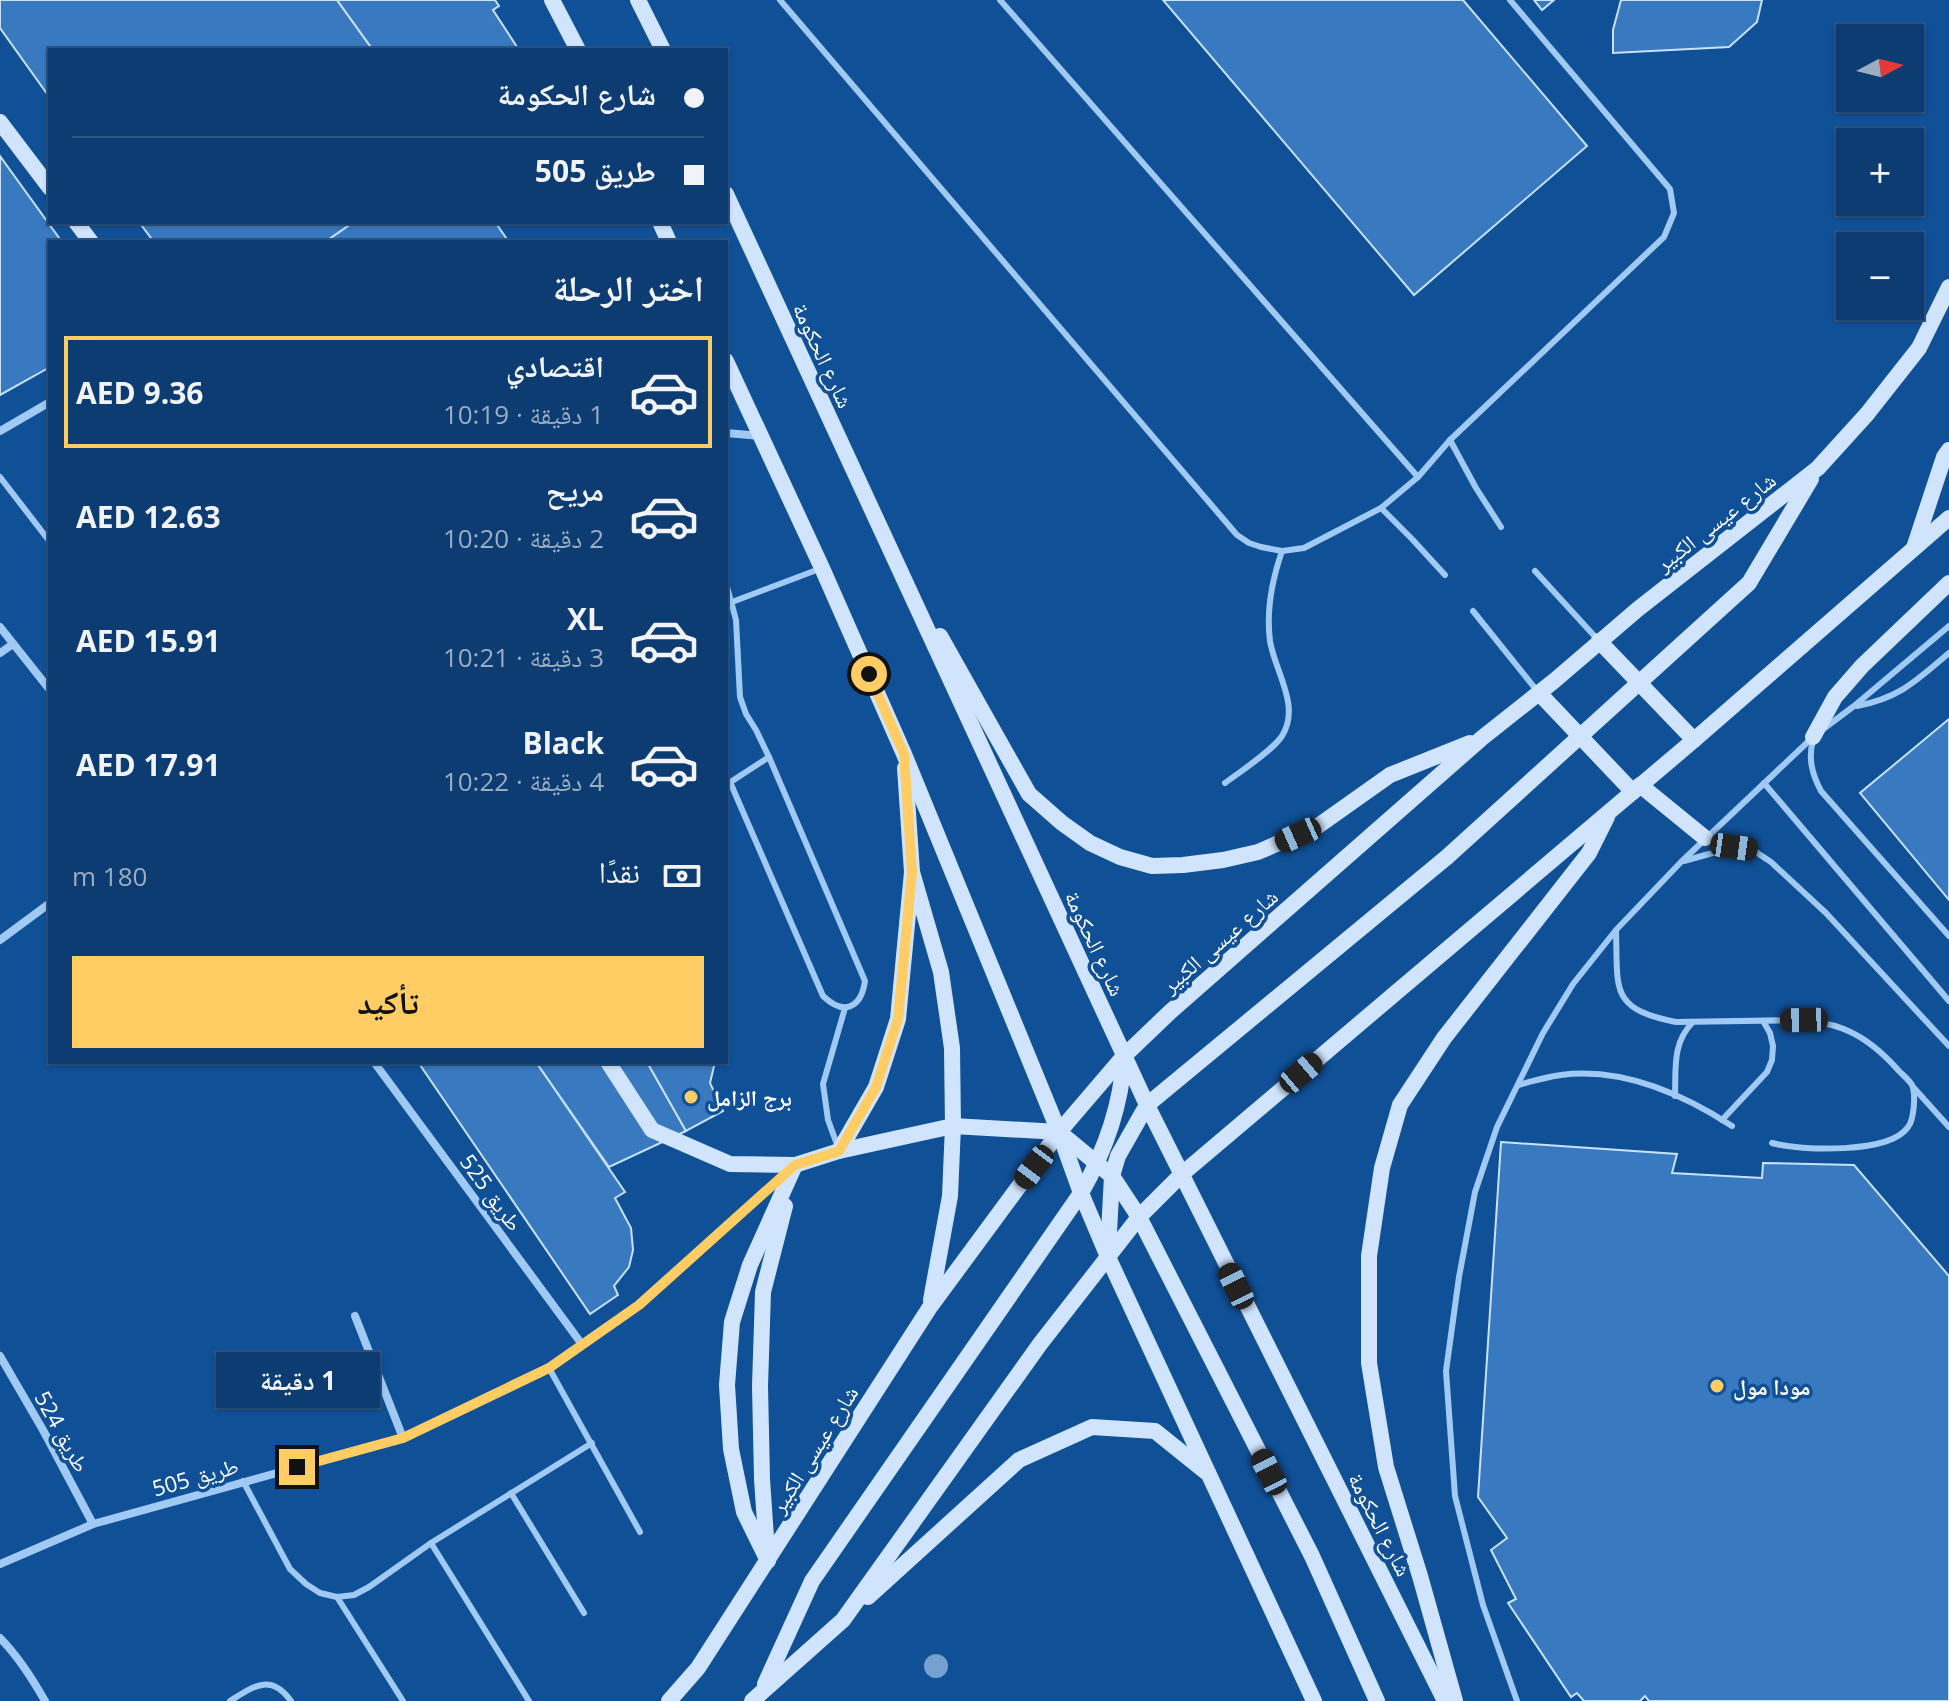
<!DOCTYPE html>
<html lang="ar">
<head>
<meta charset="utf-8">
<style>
	body { margin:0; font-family:"Open Sans","Noto Naskh Arabic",sans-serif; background:#154376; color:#f1f3f6; direction:rtl; height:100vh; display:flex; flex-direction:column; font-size:30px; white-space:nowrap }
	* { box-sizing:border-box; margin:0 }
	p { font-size:26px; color:#9aadc3 }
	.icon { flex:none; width:44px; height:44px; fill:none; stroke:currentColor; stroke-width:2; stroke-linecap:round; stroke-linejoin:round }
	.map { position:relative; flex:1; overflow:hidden; direction:ltr }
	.drawer { position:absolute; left:48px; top:240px; width:680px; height:824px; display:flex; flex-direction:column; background:#0c3c71; border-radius:0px; box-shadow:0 2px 6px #0004,0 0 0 2px #2c5684; direction:rtl }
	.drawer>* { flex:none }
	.top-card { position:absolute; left:48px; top:48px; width:680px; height:176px; border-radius:0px; box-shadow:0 2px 6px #0004,0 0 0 2px #2c5684; direction:rtl; display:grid; align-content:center; height:176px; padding:0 24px; background:#0c3c71 }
	.needle { width:52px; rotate:83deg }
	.buttons { position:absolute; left:1836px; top:24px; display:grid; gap:16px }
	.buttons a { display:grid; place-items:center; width:88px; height:88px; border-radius:0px; background:#0c3c71; box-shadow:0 2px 6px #0004,0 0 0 2px #2c5684; font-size:40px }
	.end { position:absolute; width:36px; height:36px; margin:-18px; border:10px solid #ffcd63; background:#111; box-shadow:0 0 0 4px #111 }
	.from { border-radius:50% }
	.bubble { position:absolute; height:56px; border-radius:0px; background:#0c3c71; box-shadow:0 2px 6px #0004,0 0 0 2px #2c5684; font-size:26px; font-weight:700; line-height:56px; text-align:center; direction:rtl }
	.car { position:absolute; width:24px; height:48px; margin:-24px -12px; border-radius:10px; box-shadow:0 0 6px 2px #0007; background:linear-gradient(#222 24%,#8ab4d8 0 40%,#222 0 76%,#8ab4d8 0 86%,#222 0) }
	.top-card b { display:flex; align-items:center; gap:28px; height:76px; font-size:30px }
	.top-card b+b { border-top:2px solid #2c5684 }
	.top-card i { width:20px; height:20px; background:#f1f3f6 }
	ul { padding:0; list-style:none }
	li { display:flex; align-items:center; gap:24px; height:112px; margin:0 16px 12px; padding:0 8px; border:4px solid transparent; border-radius:0px }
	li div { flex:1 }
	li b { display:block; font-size:30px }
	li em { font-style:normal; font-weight:700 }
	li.current { border-color:#ffcd63 }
	li>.icon { width:72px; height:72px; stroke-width:1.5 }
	h2 { padding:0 24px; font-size:36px; line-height:96px }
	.pay { display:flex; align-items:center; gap:20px; height:88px; padding:0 24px; font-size:30px }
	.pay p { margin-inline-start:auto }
	.primary-button { display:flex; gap:16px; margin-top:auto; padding:16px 24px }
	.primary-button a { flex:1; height:92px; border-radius:0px; background:#ffcd63; color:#111; font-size:32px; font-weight:700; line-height:92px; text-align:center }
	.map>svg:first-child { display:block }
	.building { fill:#3879c0; stroke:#c8e2fe; stroke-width:2 }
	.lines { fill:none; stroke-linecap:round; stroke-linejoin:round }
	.lane { stroke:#a0c9f4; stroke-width:6 }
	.street { stroke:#a0c9f4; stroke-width:8 }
	.secondary { stroke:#d0e5fd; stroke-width:16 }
	.tree { fill:#75a0d0 }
	.route { stroke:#ffcd63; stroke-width:10 }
	.poi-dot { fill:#ffcd63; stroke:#105097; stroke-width:3 }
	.labels { text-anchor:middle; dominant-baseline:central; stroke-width:7; stroke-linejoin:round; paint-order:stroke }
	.street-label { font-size:22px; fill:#fff; stroke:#105097 }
	.poi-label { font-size:22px; font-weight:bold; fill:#fff; stroke:#105097; text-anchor:start }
</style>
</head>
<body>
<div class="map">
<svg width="1949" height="1701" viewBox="0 0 1949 1701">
	<rect width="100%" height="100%" fill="#105097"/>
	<!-- building -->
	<g class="building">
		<polygon points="0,0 337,0 373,50 50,50 50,98 0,28"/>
		<polygon points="337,0 495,0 499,6 493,10 519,50 373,50"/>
		<polygon points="1163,0 1463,0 1587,146 1414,295"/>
		<polygon points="1534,0 1554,0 1542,10"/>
		<polygon points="1621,0 1762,0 1757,22 1729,47 1613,53 1613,30"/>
		<polygon points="0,156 62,242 50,242 50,367 0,395"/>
		<polygon points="139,222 354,222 325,242 154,242"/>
		<polygon points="354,222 495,222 509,242 325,242"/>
		<polygon points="1949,719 1949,900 1860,793"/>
		<polygon points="418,1062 536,1062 625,1192 615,1198 631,1228 633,1250 629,1267 614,1286 618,1295 590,1314"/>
		<polygon points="536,1062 647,1062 686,1131 609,1167"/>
		<polygon points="647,1062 715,1062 710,1083 723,1111 686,1131"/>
		<polygon points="1501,1142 1677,1154 1672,1173 1762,1178 1763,1163 1854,1165 1949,1276 1949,1701 1649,1701 1645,1696 1640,1701 1584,1701 1577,1693 1571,1697 1508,1603 1516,1599 1491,1550 1507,1538 1478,1497"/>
	</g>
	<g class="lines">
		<!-- lane -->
		<g class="lane">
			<polyline points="780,0 1237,535 1249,543 1261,547 1282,551 1304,548 1381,508 1418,477 1450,440 1664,237 1674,213 1670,189 1510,0"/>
			<polyline points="1000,0 1418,477"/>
			<polyline points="1450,440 1476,488 1501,527"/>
			<polyline points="0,477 50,542"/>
			<polyline points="1381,508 1412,539 1445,575"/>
			<polyline points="1535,571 1599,641"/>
			<path d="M 726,583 L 736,620 L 740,697 L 746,714 L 756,730 L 769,757 L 865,981 C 861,1008 844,1016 823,996 L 730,782"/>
			<polyline points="732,602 822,568"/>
			<polyline points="1473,611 1538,692"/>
			<path d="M 1857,706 C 1900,698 1917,680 1949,653"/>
			<polyline points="1822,730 1854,706 1949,626"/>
			<path d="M 1813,740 C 1808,759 1812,774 1821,791 L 1949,936"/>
			<path d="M 1225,783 C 1241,771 1272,751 1282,736 C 1301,706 1275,672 1270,641 C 1266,611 1272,580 1282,551"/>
			<polyline points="1764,783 1949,1001"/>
			<polyline points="726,785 769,757"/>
			<polyline points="1684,861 1734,847 1753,850 1771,862 1826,913 1949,1046"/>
			<path d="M 1616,931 C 1618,989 1609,1009 1676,1022 L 1804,1020 C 1819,1022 1833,1024 1846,1030 C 1868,1039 1884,1054 1899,1071 C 1903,1075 1909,1080 1912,1085 C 1916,1094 1914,1120 1908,1127 C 1890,1154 1801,1151 1772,1143"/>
			<path d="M 1518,1085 C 1532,1081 1547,1077 1561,1075 C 1622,1067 1681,1093 1732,1126"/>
			<polyline points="1914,1088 1949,1127"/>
			<path d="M 1675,1096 C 1676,1068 1672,1043 1693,1022"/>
			<polyline points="1722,1120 1767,1072 1772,1060 1773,1046 1770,1033 1763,1021"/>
			<polyline points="838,1147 828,1120 823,1084 845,1008"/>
			<polyline points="549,1368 640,1532"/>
			<polyline points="243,1481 290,1569 306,1584 320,1593 337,1597 354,1595 369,1587 431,1543 592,1443"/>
			<polyline points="511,1493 584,1613"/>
			<polyline points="431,1543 529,1701"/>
			<polyline points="337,1597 403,1701"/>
			<path d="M 230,1701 C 254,1686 271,1673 291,1701"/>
			<polyline points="1517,1701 1483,1605 1455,1496 1446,1371 1459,1277 1475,1192 1497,1127 1543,1033 1573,984 1616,930 1681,862 1813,737"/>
		</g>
		<!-- street -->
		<g class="street">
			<polyline points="0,431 50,402"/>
			<polyline points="726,433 761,436"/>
			<polyline points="0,627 50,690"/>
			<polyline points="0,653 13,644"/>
			<polyline points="0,940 50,903"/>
			<polyline points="374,1062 581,1343"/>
			<polyline points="355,1316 403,1438"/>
			<polyline points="0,1356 43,1430 93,1524"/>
			<polyline points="0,1564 93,1524 403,1438 549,1368 639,1305 788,1171"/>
			<path d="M 0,1638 C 18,1656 32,1678 45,1701"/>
		</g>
		<!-- secondary -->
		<g class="secondary">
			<polyline points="552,0 578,50"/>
			<polyline points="638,0 663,50"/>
			<polyline points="0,122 50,188"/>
			<polyline points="726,194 1147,1105 1445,1701"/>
			<polyline points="76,222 91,242"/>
			<polyline points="660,222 669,242"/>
			<polyline points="726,361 822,568 904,754 1059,1132 1081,1193 1108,1257 1314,1701"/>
			<polyline points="1914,548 1944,457 1949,450"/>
			<polyline points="940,636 1029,794 1062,823 1090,843 1120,857 1152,866 1183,865 1223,860 1258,852 1318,826 1390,775 1470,743"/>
			<polyline points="1599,641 1694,740"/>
			<polyline points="1539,693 1633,792"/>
			<polyline points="1813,737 1835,697 1862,666 1949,583"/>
			<polyline points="1640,785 1705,838"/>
			<polyline points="912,872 941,972 952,1048 953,1126 950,1196 931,1300"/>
			<polyline points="608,1062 652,1130 730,1164 795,1165 839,1151 953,1126 1059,1132 1112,1176 1139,1217 1312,1556 1377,1701"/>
			<polyline points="839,1151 876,1087 898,1019 912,872 905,768"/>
			<polyline points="1108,1251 1112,1176 1118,1156 1147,1105 1447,857 1749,583 1811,479"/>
			<polyline points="767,1552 762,1479 760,1386 763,1292 785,1206"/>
			<polyline points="768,1561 744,1512 731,1449 727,1385 732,1322 750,1265 795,1165"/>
			<polyline points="868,1597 1019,1460 1092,1427 1155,1431 1206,1472"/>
			<path d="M 765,1684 L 812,1581 L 1081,1193 C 1105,1151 1121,1107 1124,1058"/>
			<polyline points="669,1701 698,1668 930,1307 1059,1132 1124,1056 1170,1012 1482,738 1554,681 1638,609 1818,468 1867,414 1919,348 1949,287"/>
			<polyline points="752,1701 843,1620 1040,1344 1139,1217 1182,1174 1694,740 1949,518"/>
			<polyline points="1455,1701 1420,1576 1386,1467 1369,1363 1369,1256 1382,1168 1400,1105 1444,1038 1589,853 1607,817"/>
		</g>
	</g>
	<!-- trees -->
	<circle class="tree" cx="936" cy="1666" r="12"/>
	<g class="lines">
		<!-- route -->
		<polyline class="route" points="297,1467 403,1438 549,1368 639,1305 795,1165 839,1151 876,1087 898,1019 912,872 904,754 869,674"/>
	</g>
	<!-- markers -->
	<g class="poi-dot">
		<circle cx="691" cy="1097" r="8"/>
		<circle cx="1717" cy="1386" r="8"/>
	</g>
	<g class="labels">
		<!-- street labels -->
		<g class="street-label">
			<text transform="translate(824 355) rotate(65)">شارع الحكومة</text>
			<text transform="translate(1715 521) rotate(-38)">شارع عيسى الكبير</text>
			<text transform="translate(1219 940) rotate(-41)">شارع عيسى الكبير</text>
			<text transform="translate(1096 943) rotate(65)">شارع الحكومة</text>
			<text transform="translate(492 1192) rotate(54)">طريق 525</text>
			<text transform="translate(63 1431) rotate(61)">طريق 524</text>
			<text transform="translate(813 1449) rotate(-58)">شارع عيسى الكبير</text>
			<text transform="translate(195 1476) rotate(-16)">طريق 505</text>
			<text transform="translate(1381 1524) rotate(63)">شارع الحكومة</text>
		</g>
		<!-- poi labels -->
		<g class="poi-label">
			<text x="707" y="1097">برج الزامل</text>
			<text x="1733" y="1386">مودا مول</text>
		</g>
	</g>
</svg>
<div class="buttons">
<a><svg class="needle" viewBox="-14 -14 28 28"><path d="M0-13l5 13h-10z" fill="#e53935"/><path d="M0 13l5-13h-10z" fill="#9aadc3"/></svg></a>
<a>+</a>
<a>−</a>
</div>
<i class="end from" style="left:869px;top:674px"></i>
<i class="end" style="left:297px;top:1467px"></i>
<div class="bubble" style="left:216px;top:1352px;width:164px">1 دقيقة</div>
<i class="car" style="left:1298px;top:835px;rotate:246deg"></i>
<i class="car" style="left:1734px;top:847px;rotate:98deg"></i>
<i class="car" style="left:1804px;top:1020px;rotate:269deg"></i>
<i class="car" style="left:1301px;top:1073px;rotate:50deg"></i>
<i class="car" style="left:1034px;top:1167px;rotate:217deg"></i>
<i class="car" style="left:1236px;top:1286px;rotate:334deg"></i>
<i class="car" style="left:1269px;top:1472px;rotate:333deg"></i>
<div class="top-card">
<b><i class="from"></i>شارع الحكومة</b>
<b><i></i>طريق 505</b>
</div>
<section class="drawer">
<h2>اختر الرحلة</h2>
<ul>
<li class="current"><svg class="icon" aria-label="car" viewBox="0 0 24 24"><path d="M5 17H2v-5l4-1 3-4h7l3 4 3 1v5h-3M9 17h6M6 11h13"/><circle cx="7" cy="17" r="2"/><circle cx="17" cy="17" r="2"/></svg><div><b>اقتصادي</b><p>1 دقيقة · 10:19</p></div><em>AED 9.36</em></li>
<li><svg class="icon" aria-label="car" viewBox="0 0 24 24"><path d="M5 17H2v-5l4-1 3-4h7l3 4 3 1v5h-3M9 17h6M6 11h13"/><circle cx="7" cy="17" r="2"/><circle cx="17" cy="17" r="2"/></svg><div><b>مريح</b><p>2 دقيقة · 10:20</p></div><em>AED 12.63</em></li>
<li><svg class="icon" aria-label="car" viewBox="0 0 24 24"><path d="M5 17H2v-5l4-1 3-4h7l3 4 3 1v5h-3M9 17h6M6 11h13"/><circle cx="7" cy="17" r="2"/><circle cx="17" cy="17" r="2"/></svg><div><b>XL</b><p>3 دقيقة · 10:21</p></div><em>AED 15.91</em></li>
<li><svg class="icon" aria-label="car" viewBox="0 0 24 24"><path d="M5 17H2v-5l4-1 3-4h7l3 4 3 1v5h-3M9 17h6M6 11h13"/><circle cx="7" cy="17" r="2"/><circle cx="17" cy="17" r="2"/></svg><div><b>Black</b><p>4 دقيقة · 10:22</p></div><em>AED 17.91</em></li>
</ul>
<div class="pay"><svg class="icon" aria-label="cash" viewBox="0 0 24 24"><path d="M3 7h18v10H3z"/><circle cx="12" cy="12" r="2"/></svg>نقدًا<p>180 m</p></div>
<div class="primary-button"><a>تأكيد</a></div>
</section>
</div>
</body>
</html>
